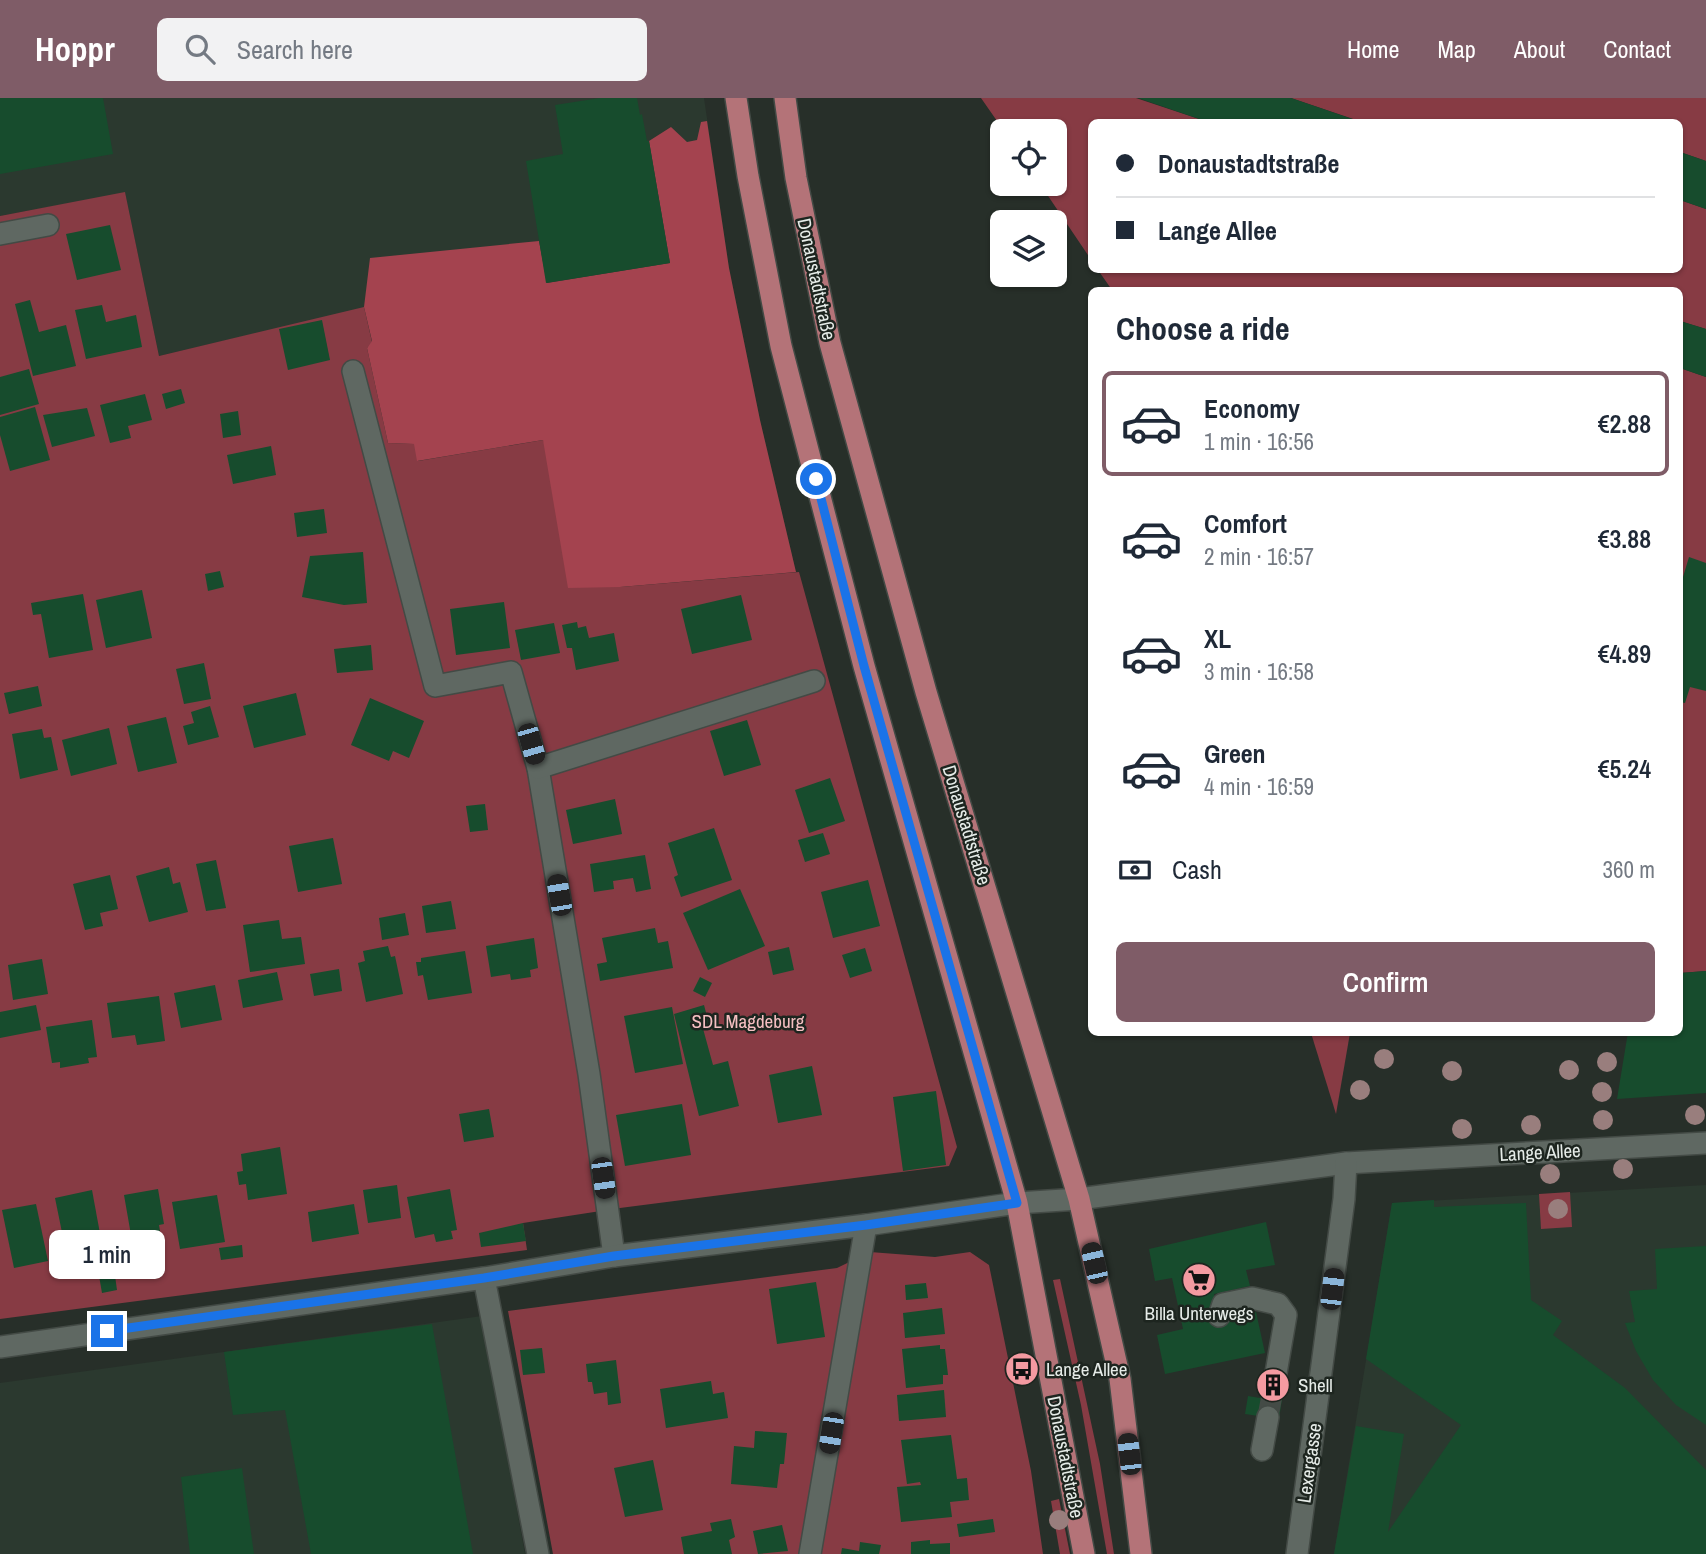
<!DOCTYPE html>
<html lang="en">
<head>
<meta charset="utf-8">
<style>
	body { margin:0; font-family:"Archivo Narrow",sans-serif; background:#f2f2f3; color:#1f2937; height:100vh; display:flex; flex-direction:column; font-size:26px; white-space:nowrap }
	* { box-sizing:border-box; margin:0 }
	p { font-size:23px; color:#747a83 }
	.icon { flex:none; width:38px; height:38px; fill:none; stroke:currentColor; stroke-width:2; stroke-linecap:round; stroke-linejoin:round }
	.map { position:relative; flex:1; overflow:hidden }
	.panel { position:absolute; left:1088px; top:189px; width:595px; height:749px; display:flex; flex-direction:column; background:#fff; border-radius:10px; box-shadow:0 2px 5px #0004 }
	.panel>* { flex:none }
	.banner { position:absolute; left:1088px; top:21px; width:595px; height:154px; border-radius:10px; box-shadow:0 2px 5px #0004; display:grid; align-content:center; height:154px; padding:0 28px; background:#fff }
	.controls { position:absolute; left:990px; top:21px; display:grid; gap:14px }
	.controls a { display:grid; place-items:center; width:77px; height:77px; border-radius:10px; background:#fff; box-shadow:0 2px 5px #0004; font-size:35px }
	.end { position:absolute; width:32px; height:32px; margin:-16px; border:9px solid #1a73e8; background:#fff; box-shadow:0 0 0 4px #fff }
	.from { border-radius:50% }
	.bubble { position:absolute; height:49px; border-radius:10px; background:#fff; box-shadow:0 2px 5px #0004; font-size:23px; font-weight:600; line-height:49px; text-align:center }
	.car { position:absolute; width:21px; height:42px; margin:-21px -10px; border-radius:9px; box-shadow:0 0 5px 2px #0007; background:linear-gradient(#222 24%,#8ab4d8 0 40%,#222 0 76%,#8ab4d8 0 86%,#222 0) }
	.banner b { display:flex; align-items:center; gap:24px; height:66px; font-size:26px }
	.banner b+b { border-top:2px solid #e0e1e3 }
	.banner i { width:18px; height:18px; background:#1f2937 }
	ul { padding:0; list-style:none }
	li { display:flex; align-items:center; gap:21px; height:105px; margin:0 14px 10px; padding:0 14px; border:4px solid transparent; border-radius:10px }
	li div { flex:1 }
	li b { display:block; font-size:26px }
	li em { font-style:normal; font-weight:600 }
	li.active { border-color:#7f5c67 }
	li>.icon { width:63px; height:63px; stroke-width:1.5 }
	h2 { padding:0 28px; font-size:32px; line-height:84px }
	.pay { display:flex; align-items:center; gap:18px; height:77px; padding:0 28px; font-size:26px }
	.pay p { margin-inline-start:auto }
	.action { display:flex; gap:14px; margin-top:auto; padding:14px 28px }
	.action a { flex:1; height:80px; border-radius:10px; background:#7f5c67; color:#fff; font-size:28px; font-weight:600; line-height:80px; text-align:center }
	header { display:flex; align-items:center; gap:42px; box-sizing:border-box; height:98px; padding:0 35px; background:#7f5c67; color:#fff }
	header strong { font-size:33px }
	nav { display:flex; gap:38px; margin-inline-start:auto; font-size:24px }
	.search { width:490px; height:63px; background:#f2f2f3; display:flex; align-items:center; gap:18px; box-sizing:border-box; padding:0 24px; border-radius:10px; color:#747a83; font-size:26px }
	.map>svg:first-child { display:block }
	.built { fill:#2b392f }
	.green { fill:#873b44 }
	.forest { fill:#a4434f }
	.building { fill:#174c2d }
	.lines { fill:none; stroke-linecap:round; stroke-linejoin:round }
	.minor-tunnel { stroke:#444b46; stroke-width:21; stroke-dasharray:21 10; stroke-linecap:butt }
	.minor-casing { stroke:#434a45; stroke-width:24 }
	.major-casing { stroke:#434a45; stroke-width:24 }
	.minor { stroke:#5f6862; stroke-width:21 }
	.major { stroke:#b47378; stroke-width:21 }
	.tree { fill:#997e7d }
	.route { stroke:#1a73e8; stroke-width:9 }
	.labels { text-anchor:middle; dominant-baseline:central; stroke-width:5; stroke-linejoin:round; paint-order:stroke }
	.street-label { font-size:19px; fill:#e6ece8; stroke:#1d251f }
	.park-label { font-size:19px; fill:#f6bfc2; stroke:#1d251f }
	.poi-label { font-size:19px; fill:#e6ece8; stroke:#1d251f; text-anchor:start }
</style>
</head>
<body>
<header>
<strong>Hoppr</strong>
<div class="search"><svg class="icon" aria-label="search" viewBox="0 0 24 24"><circle cx="10" cy="10" r="6"/><path d="M15 15l6 6"/></svg>Search here</div>
<nav><a>Home</a><a>Map</a><a>About</a><a>Contact</a></nav>
</header>
<div class="map">
<svg width="1706" height="1456" viewBox="0 0 1706 1456">
	<rect width="100%" height="100%" fill="#272f29"/>
	<!-- built -->
	<g class="built">
		<polygon points="0,0 704,0 729,170 760,322 796,474 364,210 159,258 125,95 0,118"/>
		<polygon points="1706,1087 1706,1456 1334,1456 1392,1105"/>
		<polygon points="482,1218 525,1456 0,1456 0,1285"/>
	</g>
	<!-- green -->
	<g class="green">
		<polygon points="981,0 1136,0 1208,24 1092,24 1092,163 1040,86 1055,86 1055,33 1004,33"/>
		<polygon points="1291,0 1706,0 1706,63 1680,54 1680,24 1362,24"/>
		<polygon points="125,94 159,258 364,209 372,244 367,250 388,345 415,346 418,363 543,342 620,489 799,474 957,1049 949,1068 620,1110 523,1125 527,1152 0,1221 0,118"/>
		<polygon points="1680,102 1706,111 1706,231 1680,223 1680,192 1591,192 1582,190 1581,192 1112,192 1098,172 1680,172"/>
		<polygon points="1680,270 1706,279 1706,873 1680,875"/>
		<polygon points="1311,935 1350,935 1336,1016"/>
		<polygon points="1570,1094 1572,1129 1541,1131 1539,1096"/>
		<polygon points="870,1154 935,1159 970,1154 989,1167 1031,1373 1043,1456 553,1456 508,1213 837,1170"/>
		<polygon points="1060,1181 1100,1366 1114,1456 1107,1456 1081,1307 1053,1182"/>
		<polygon points="1059,1401 1070,1456 1060,1456 1051,1403"/>
	</g>
	<!-- forest -->
	<polygon class="forest" points="707,23 729,170 760,322 796,474 620,489 568,490 543,342 417,363 414,346 388,345 367,250 372,243 364,209 370,160 539,143 547,185 670,165 649,43 671,29 687,44 697,42 701,24"/>
	<!-- building -->
	<g class="building">
		<polygon points="0,0 103,0 113,56 0,76"/>
		<polygon points="600,0 637,0 640,17 642,16 647,43 649,43 670,165 546,185 526,63 563,56 555,7"/>
		<polygon points="1138,0 1291,0 1361,24 1208,24"/>
		<polygon points="1680,54 1706,63 1706,111 1680,102"/>
		<polygon points="110,127 121,172 77,182 66,136"/>
		<polygon points="30,202 39,234 66,227 76,268 33,278 15,206"/>
		<polygon points="102,207 106,224 136,217 142,249 86,261 75,212"/>
		<polygon points="322,222 330,262 288,272 279,231"/>
		<polygon points="1680,223 1706,231 1706,279 1680,270"/>
		<polygon points="29,271 39,306 0,317 0,279"/>
		<polygon points="181,291 185,305 166,311 162,296"/>
		<polygon points="145,296 152,322 128,328 131,340 110,345 100,307"/>
		<polygon points="35,309 50,362 10,373 0,337 0,319"/>
		<polygon points="87,310 95,338 52,349 43,317"/>
		<polygon points="238,313 241,337 223,340 220,316"/>
		<polygon points="271,348 276,377 233,386 227,357"/>
		<polygon points="324,411 327,435 297,439 294,415"/>
		<polygon points="363,454 367,505 344,507 302,499 310,458"/>
		<polygon points="1689,459 1706,465 1706,593 1690,589 1685,605 1680,604 1680,489"/>
		<polygon points="220,473 224,489 208,493 205,476"/>
		<polygon points="142,492 152,540 106,550 96,502"/>
		<polygon points="83,496 93,552 49,560 41,516 33,517 31,505"/>
		<polygon points="741,497 752,542 692,556 681,511"/>
		<polygon points="504,504 510,550 456,557 450,511"/>
		<polygon points="577,524 578,530 586,528 589,540 614,535 619,563 576,572 572,550 567,550 562,527"/>
		<polygon points="554,525 560,555 521,562 515,532"/>
		<polygon points="371,547 373,572 337,575 334,551"/>
		<polygon points="204,565 211,601 184,606 176,571"/>
		<polygon points="38,588 42,608 9,616 4,595"/>
		<polygon points="296,595 306,637 254,650 243,608"/>
		<polygon points="370,600 424,623 409,660 393,653 389,663 351,647"/>
		<polygon points="210,608 219,639 188,647 183,628 194,625 191,614"/>
		<polygon points="166,619 177,665 138,674 127,628"/>
		<polygon points="747,622 761,667 724,678 710,633"/>
		<polygon points="109,630 117,666 71,678 62,642"/>
		<polygon points="42,631 44,640 51,639 58,672 20,681 12,636"/>
		<polygon points="830,680 845,723 809,735 795,692"/>
		<polygon points="615,701 622,736 573,746 566,712"/>
		<polygon points="485,706 488,732 470,734 466,708"/>
		<polygon points="714,730 732,782 681,799 674,779 678,777 668,745"/>
		<polygon points="823,735 830,756 805,764 798,742"/>
		<polygon points="333,740 342,786 298,794 289,748"/>
		<polygon points="645,757 651,791 636,794 633,780 613,783 614,791 594,794 590,766"/>
		<polygon points="216,762 226,810 206,813 196,766"/>
		<polygon points="169,769 173,786 180,784 188,814 149,824 136,778"/>
		<polygon points="110,777 118,811 100,815 103,828 85,832 73,786"/>
		<polygon points="868,782 880,828 833,840 821,794"/>
		<polygon points="740,791 765,848 708,872 683,815"/>
		<polygon points="451,803 456,831 426,835 422,808"/>
		<polygon points="405,815 409,837 382,842 379,820"/>
		<polygon points="279,822 282,841 301,839 305,866 250,874 243,827"/>
		<polygon points="655,830 658,845 668,843 673,870 600,883 597,866 607,864 602,840"/>
		<polygon points="534,840 538,870 530,872 531,879 511,882 510,876 491,879 486,848"/>
		<polygon points="388,848 391,859 395,858 403,896 366,904 358,865 365,863 363,853"/>
		<polygon points="789,849 794,872 773,877 768,854"/>
		<polygon points="865,850 872,873 850,880 842,857"/>
		<polygon points="465,853 472,895 428,902 423,877 418,878 416,864 421,864 421,860"/>
		<polygon points="42,861 48,896 13,902 8,867"/>
		<polygon points="339,871 342,893 314,898 310,876"/>
		<polygon points="1706,873 1706,995 1617,1001 1628,934 1680,934 1680,875"/>
		<polygon points="277,874 283,902 243,910 238,882"/>
		<polygon points="700,879 712,885 705,899 693,893"/>
		<polygon points="215,887 222,922 181,930 174,895"/>
		<polygon points="159,898 165,943 137,947 135,937 112,940 107,905"/>
		<polygon points="36,907 41,932 0,940 0,914"/>
		<polygon points="704,907 709,926 702,927 713,967 728,963 739,1008 699,1018 674,916"/>
		<polygon points="672,909 683,966 635,975 624,918"/>
		<polygon points="92,922 97,959 88,960 89,965 60,970 60,964 52,965 46,929"/>
		<polygon points="812,968 822,1017 778,1025 769,977"/>
		<polygon points="936,993 946,1067 903,1073 893,999"/>
		<polygon points="682,1006 691,1057 625,1068 616,1017"/>
		<polygon points="489,1011 494,1039 464,1044 459,1016"/>
		<polygon points="280,1049 287,1096 248,1102 246,1086 239,1087 237,1074 243,1073 241,1056"/>
		<polygon points="397,1087 401,1120 368,1125 363,1092"/>
		<polygon points="158,1091 164,1126 159,1127 160,1133 156,1133 157,1141 145,1143 144,1135 131,1137 124,1097"/>
		<polygon points="450,1091 457,1132 451,1133 453,1141 436,1144 434,1136 415,1140 407,1099"/>
		<polygon points="92,1092 103,1152 67,1159 55,1100"/>
		<polygon points="217,1097 225,1144 180,1151 172,1104"/>
		<polygon points="1434,1102 1434,1109 1526,1105 1531,1202 1562,1223 1553,1237 1625,1290 1706,1372 1706,1456 1334,1456 1356,1328 1404,1336 1388,1434 1461,1327 1366,1261 1392,1105"/>
		<polygon points="36,1106 48,1163 14,1170 2,1112"/>
		<polygon points="354,1106 359,1136 312,1144 308,1114"/>
		<polygon points="1266,1124 1275,1167 1246,1172 1250,1188 1214,1196 1220,1222 1256,1214 1265,1255 1165,1276 1157,1237 1183,1231 1172,1180 1155,1183 1149,1151"/>
		<polygon points="523,1125 526,1143 481,1149 479,1135"/>
		<polygon points="242,1147 243,1159 221,1162 219,1150"/>
		<polygon points="1706,1148 1706,1327 1676,1307 1653,1282 1636,1253 1625,1225 1635,1224 1629,1193 1657,1191 1655,1151"/>
		<polygon points="113,1163 117,1192 102,1195 97,1166"/>
		<polygon points="816,1184 825,1239 777,1246 769,1191"/>
		<polygon points="926,1185 928,1200 906,1202 905,1187"/>
		<polygon points="942,1210 945,1236 905,1240 903,1215"/>
		<polygon points="432,1226 473,1456 311,1456 285,1312 233,1317 224,1254"/>
		<polygon points="940,1247 940,1251 945,1251 948,1277 943,1277 943,1286 906,1290 902,1251"/>
		<polygon points="542,1250 545,1275 523,1277 520,1252"/>
		<polygon points="616,1262 621,1305 608,1307 607,1294 594,1296 592,1284 588,1284 586,1266"/>
		<polygon points="1265,1273 1286,1276 1279,1321 1245,1316 1248,1298 1260,1300"/>
		<polygon points="711,1283 713,1296 724,1294 728,1320 666,1330 660,1291"/>
		<polygon points="944,1292 946,1319 899,1323 897,1297"/>
		<polygon points="755,1333 787,1335 784,1366 780,1366 777,1390 731,1386 734,1348 754,1350"/>
		<polygon points="951,1337 957,1381 967,1380 969,1402 950,1404 952,1419 901,1424 897,1389 921,1387 920,1384 907,1386 901,1342"/>
		<polygon points="653,1362 663,1412 625,1419 614,1370"/>
		<polygon points="242,1370 254,1456 190,1456 181,1379"/>
		<polygon points="731,1421 735,1439 729,1442 732,1456 684,1456 681,1439 712,1433 710,1425"/>
		<polygon points="993,1421 995,1434 959,1439 957,1426"/>
		<polygon points="782,1427 788,1453 758,1456 753,1433"/>
		<polygon points="930,1442 930,1446 950,1445 950,1456 911,1456 911,1444"/>
		<polygon points="860,1444 881,1447 879,1456 841,1456 842,1450 859,1453"/>
	</g>
	<g class="lines">
		<!-- minor-tunnel -->
		<polyline class="minor-tunnel" points="1268,1319 1276,1275"/>
		<!-- minor casing -->
		<g class="minor-casing">
			<g id="minor">
				<polyline points="0,136 48,127"/>
				<polyline points="353,273 435,588 511,574 538,670 589,976 614,1158"/>
				<polyline points="538,670 814,583"/>
				<polyline points="484,1180 538,1456"/>
				<polyline points="1219,1218 1223,1206 1252,1200 1278,1206 1286,1217 1276,1275"/>
				<polyline points="0,1249 484,1180 614,1158 866,1127 1017,1105 1079,1101 1346,1065 1706,1045"/>
				<polyline points="1262,1352 1268,1319"/>
				<polyline points="810,1456 866,1127"/>
				<polyline points="1297,1456 1344,1101 1346,1065"/>
			</g>
		</g>
		<!-- major casing -->
		<g class="major-casing">
			<g id="major">
				<polyline points="736,0 748,78 781,248 864,568 1017,1105 1084,1456"/>
				<polyline points="785,0 796,80 830,245 926,594 1079,1101 1120,1281 1141,1456"/>
			</g>
		</g>
		<!-- minor -->
		<use href="#minor" class="minor"/>
		<!-- major -->
		<use href="#major" class="major"/>
	</g>
	<!-- trees -->
	<g class="tree">
		<circle cx="1384" cy="961" r="10"/>
		<circle cx="1607" cy="964" r="10"/>
		<circle cx="1569" cy="972" r="10"/>
		<circle cx="1452" cy="973" r="10"/>
		<circle cx="1360" cy="992" r="10"/>
		<circle cx="1602" cy="994" r="10"/>
		<circle cx="1695" cy="1017" r="10"/>
		<circle cx="1603" cy="1022" r="10"/>
		<circle cx="1531" cy="1027" r="10"/>
		<circle cx="1462" cy="1031" r="10"/>
		<circle cx="1623" cy="1071" r="10"/>
		<circle cx="1550" cy="1076" r="10"/>
		<circle cx="1558" cy="1111" r="10"/>
		<circle cx="1059" cy="1422" r="10"/>
	</g>
	<g class="lines">
		<!-- route -->
		<polyline class="route" points="107,1233 484,1180 614,1158 866,1127 1017,1105 864,568 816,381"/>
	</g>
	<!-- icons -->
	<defs>
		<g id="supermarket-disc" transform="scale(1.75)"><circle r="9.5" fill="#f49aa1" stroke="#1d251f"/><path d="M-6-5.5h2.5l.6 2H6L4.5 2H-2.5L-4.4-4H-6ZM-1.5 3.2a1.3 1.3 0 1 0 .1 0ZM3 3.2a1.3 1.3 0 1 0 .1 0Z" fill="#111"/></g>
		<g id="bus-disc" transform="scale(1.75)"><circle r="9.5" fill="#f49aa1" stroke="#1d251f"/><path d="M-5-6H5V4H4V6H2V4H-2V6H-4V4H-5ZM-3.5-4V0h7V-4ZM-3.5 1.2v1.5H-2V1.2ZM2 1.2v1.5H3.5V1.2Z" fill="#111"/></g>
		<g id="building-disc" transform="scale(1.75)"><circle r="9.5" fill="#f49aa1" stroke="#1d251f"/><path d="M-4-6H4V6H1V3H-1V6H-4ZM-2.5-4.3h1.7v1.8h-1.7ZM.8-4.3h1.7v1.8H.8ZM-2.5-1h1.7V.8h-1.7ZM.8-1h1.7V.8H.8Z" fill="#111"/></g>
	</defs>
	<g fill-rule="evenodd">
		<use href="#supermarket-disc" x="1199" y="1182"/>
		<use href="#bus-disc" x="1022" y="1271"/>
		<use href="#building-disc" x="1273" y="1287"/>
	</g>
	<g class="labels">
		<!-- street labels -->
		<g class="street-label">
			<text transform="translate(817 181) rotate(78)">Donaustadtstraße</text>
			<text transform="translate(967 727) rotate(73)">Donaustadtstraße</text>
			<text transform="translate(1540 1054) rotate(-3)">Lange Allee</text>
			<text transform="translate(1066 1359) rotate(79)">Donaustadtstraße</text>
			<text transform="translate(1309 1365) rotate(-82)">Lexergasse</text>
		</g>
		<!-- park labels -->
		<g class="park-label">
			<text x="748" y="923">SDL Magdeburg</text>
		</g>
		<!-- poi labels -->
		<g class="poi-label">
			<text x="1199" y="1215" text-anchor="middle">Billa Unterwegs</text>
			<text x="1046" y="1271">Lange Allee</text>
			<text x="1298" y="1287">Shell</text>
		</g>
	</g>
</svg>
<div class="controls">
<a><svg class="icon" aria-label="locate" viewBox="0 0 24 24"><circle cx="12" cy="12" r="6"/><path d="M12 2v4M12 18v4M2 12h4M18 12h4"/></svg></a>
<a><svg class="icon" aria-label="layers" viewBox="0 0 24 24"><path d="M12 4l9 5-9 5-9-5zM3 14l9 5 9-5"/></svg></a>
</div>
<i class="end from" style="left:816px;top:381px"></i>
<i class="end" style="left:107px;top:1233px"></i>
<div class="bubble" style="left:49px;top:1132px;width:116px">1 min</div>
<i class="car" style="left:531px;top:646px;rotate:164deg"></i>
<i class="car" style="left:559px;top:797px;rotate:350deg"></i>
<i class="car" style="left:603px;top:1080px;rotate:172deg"></i>
<i class="car" style="left:1094px;top:1165px;rotate:347deg"></i>
<i class="car" style="left:1332px;top:1191px;rotate:7deg"></i>
<i class="car" style="left:831px;top:1335px;rotate:189deg"></i>
<i class="car" style="left:1129px;top:1356px;rotate:353deg"></i>
<div class="banner">
<b><i class="from"></i>Donaustadtstraße</b>
<b><i></i>Lange Allee</b>
</div>
<section class="panel">
<h2>Choose a ride</h2>
<ul>
<li class="active"><svg class="icon" aria-label="car" viewBox="0 0 24 24"><path d="M5 17H2v-5l4-1 3-4h7l3 4 3 1v5h-3M9 17h6M6 11h13"/><circle cx="7" cy="17" r="2"/><circle cx="17" cy="17" r="2"/></svg><div><b>Economy</b><p>1 min · 16:56</p></div><em>€2.88</em></li>
<li><svg class="icon" aria-label="car" viewBox="0 0 24 24"><path d="M5 17H2v-5l4-1 3-4h7l3 4 3 1v5h-3M9 17h6M6 11h13"/><circle cx="7" cy="17" r="2"/><circle cx="17" cy="17" r="2"/></svg><div><b>Comfort</b><p>2 min · 16:57</p></div><em>€3.88</em></li>
<li><svg class="icon" aria-label="car" viewBox="0 0 24 24"><path d="M5 17H2v-5l4-1 3-4h7l3 4 3 1v5h-3M9 17h6M6 11h13"/><circle cx="7" cy="17" r="2"/><circle cx="17" cy="17" r="2"/></svg><div><b>XL</b><p>3 min · 16:58</p></div><em>€4.89</em></li>
<li><svg class="icon" aria-label="car" viewBox="0 0 24 24"><path d="M5 17H2v-5l4-1 3-4h7l3 4 3 1v5h-3M9 17h6M6 11h13"/><circle cx="7" cy="17" r="2"/><circle cx="17" cy="17" r="2"/></svg><div><b>Green</b><p>4 min · 16:59</p></div><em>€5.24</em></li>
</ul>
<div class="pay"><svg class="icon" aria-label="cash" viewBox="0 0 24 24"><path d="M3 7h18v10H3z"/><circle cx="12" cy="12" r="2"/></svg>Cash<p>360 m</p></div>
<div class="action"><a>Confirm</a></div>
</section>
</div>
</body>
</html>
